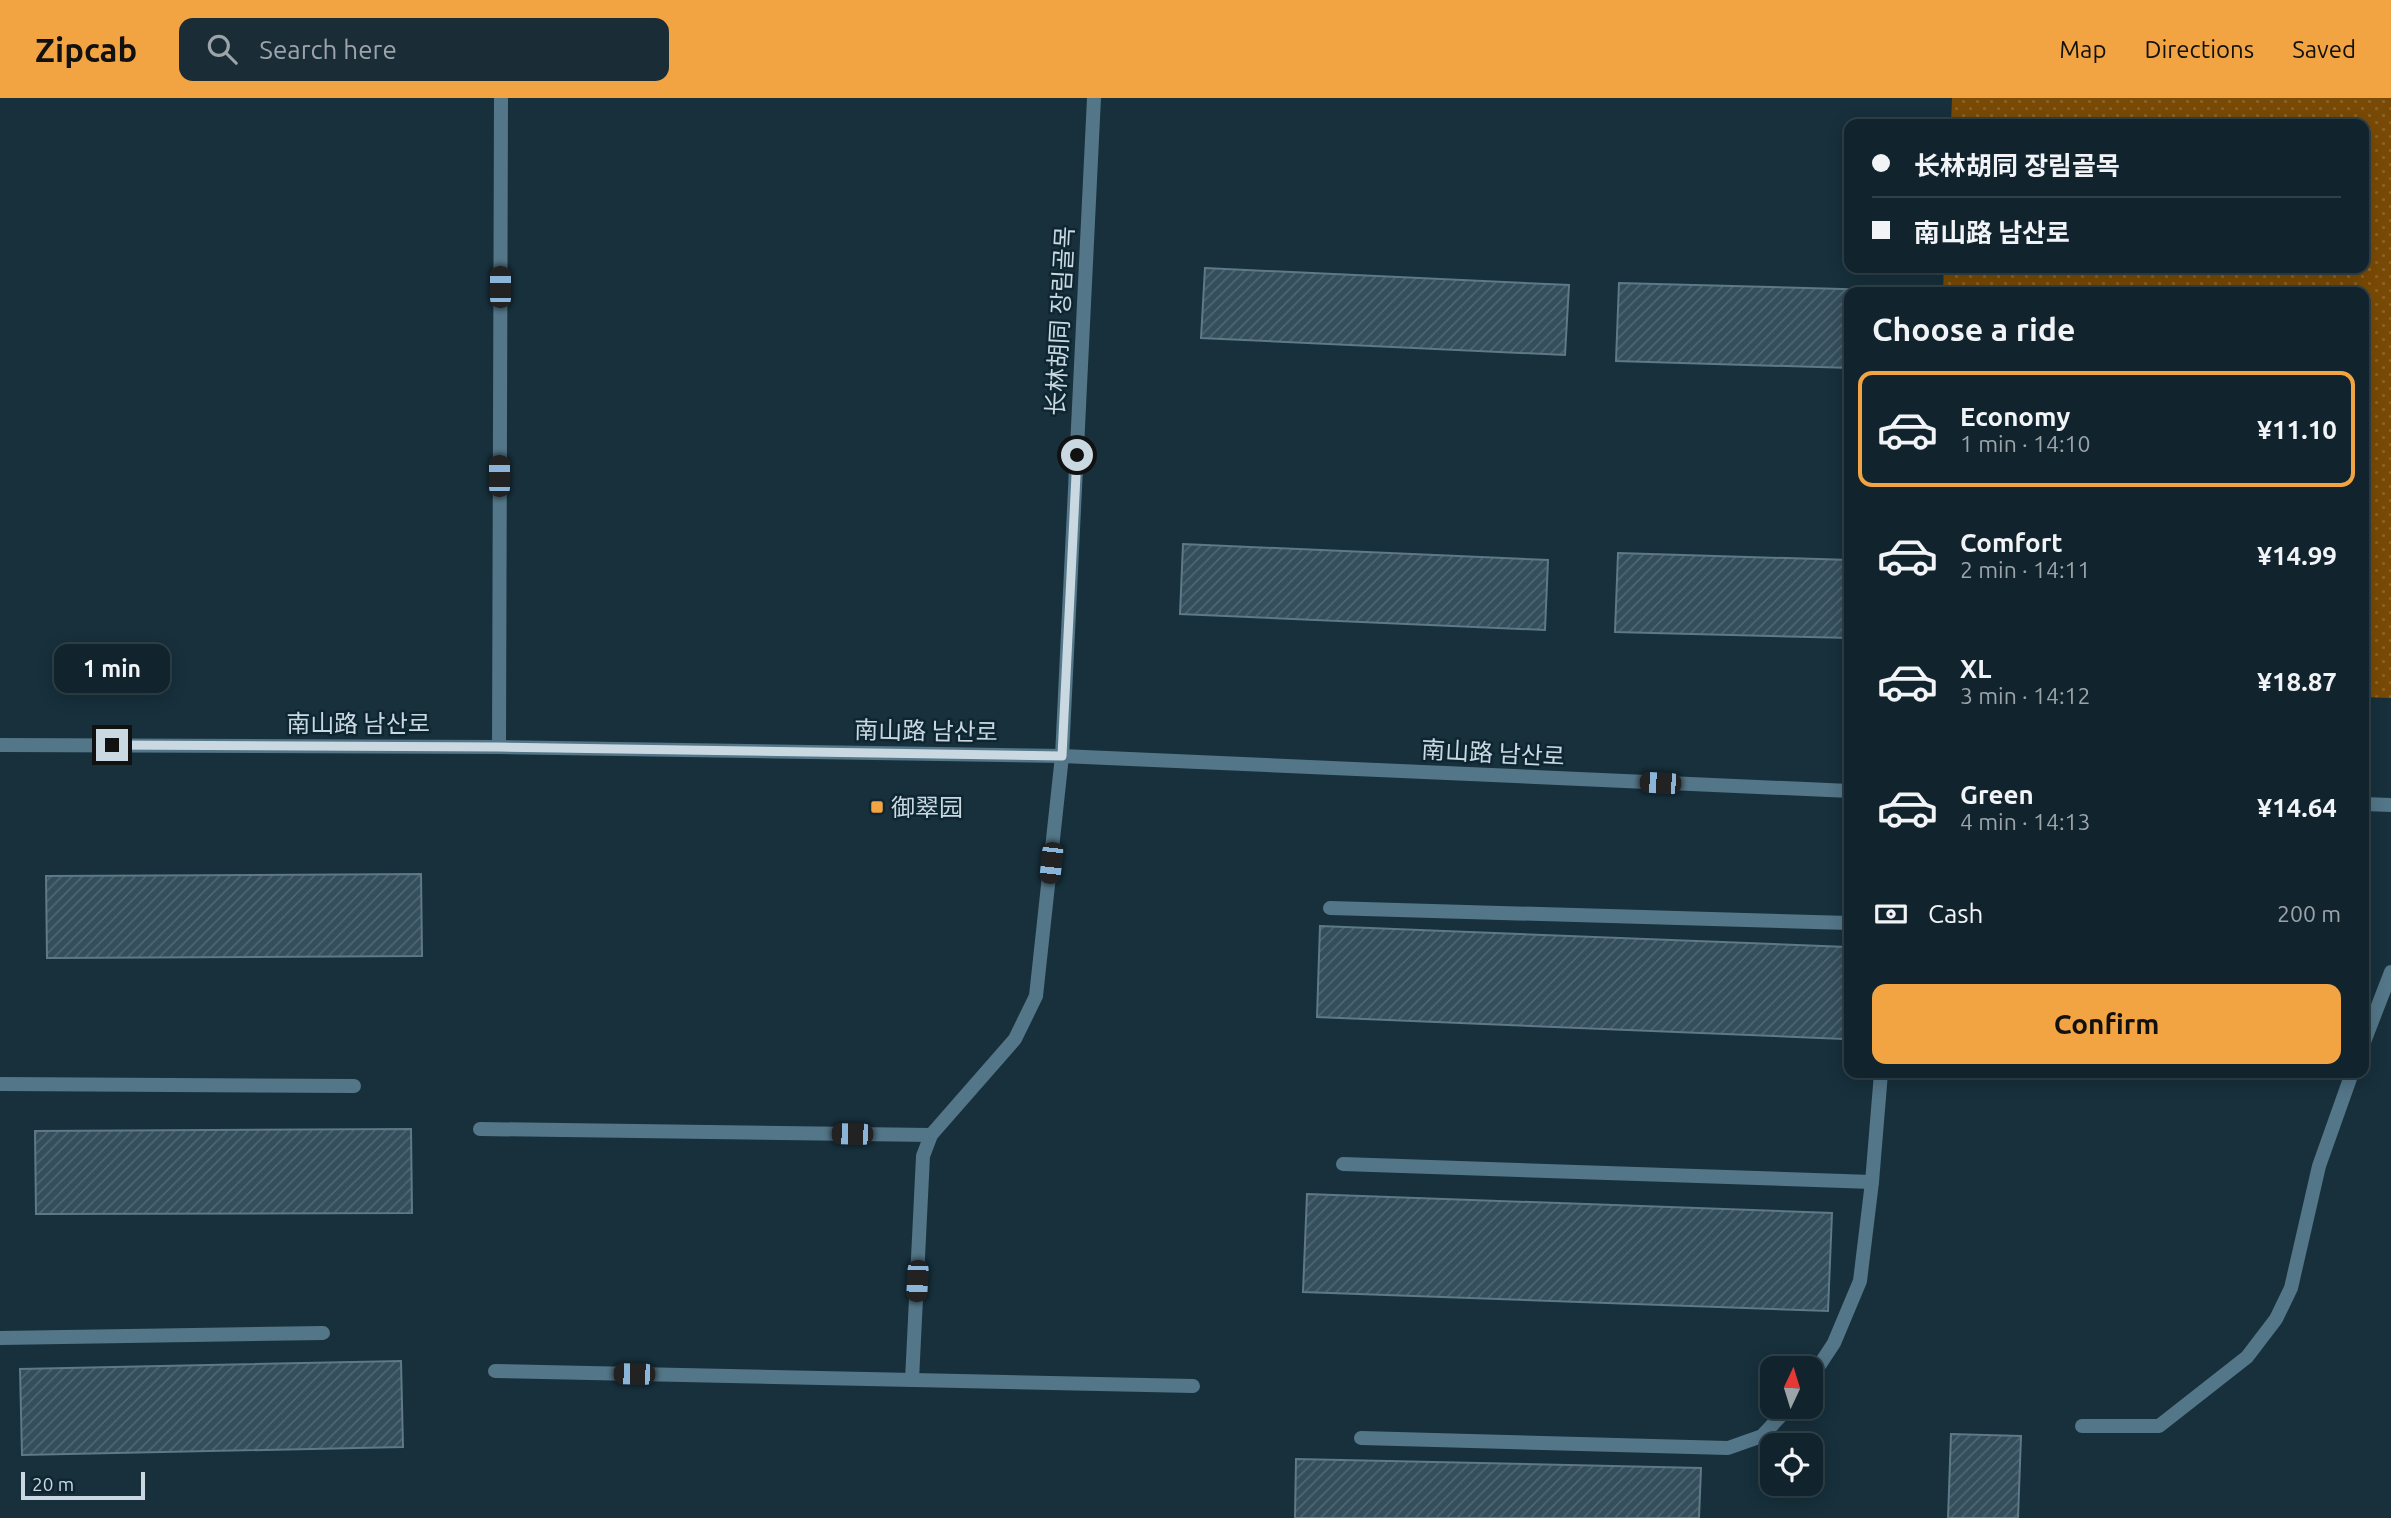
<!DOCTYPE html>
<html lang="en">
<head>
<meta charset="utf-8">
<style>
	body { margin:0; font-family:Ubuntu,"Noto Sans SC","Noto Sans KR",sans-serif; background:#1a2c35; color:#f1f3f6; height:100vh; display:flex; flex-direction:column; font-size:26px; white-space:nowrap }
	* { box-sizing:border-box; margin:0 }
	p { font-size:23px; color:#9ca4aa }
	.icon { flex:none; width:38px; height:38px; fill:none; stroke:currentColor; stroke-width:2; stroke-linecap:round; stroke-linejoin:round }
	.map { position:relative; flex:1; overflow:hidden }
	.details { position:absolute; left:1844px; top:189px; width:525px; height:791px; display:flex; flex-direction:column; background:#11242d; border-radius:14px; box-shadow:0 4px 18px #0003,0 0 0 2px #304149 }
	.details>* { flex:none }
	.banner { position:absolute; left:1844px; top:21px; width:525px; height:154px; border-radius:14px; box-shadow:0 4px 18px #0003,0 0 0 2px #304149; display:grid; align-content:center; height:154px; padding:0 28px; background:#11242d }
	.needle { width:46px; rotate:4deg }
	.buttons { position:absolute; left:1760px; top:1258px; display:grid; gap:14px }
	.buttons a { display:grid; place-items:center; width:63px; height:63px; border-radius:14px; background:#11242d; box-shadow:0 4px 18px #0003,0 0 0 2px #304149; font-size:35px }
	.scale { position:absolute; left:21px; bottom:18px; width:124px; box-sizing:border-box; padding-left:7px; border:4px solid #cad9e1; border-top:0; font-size:19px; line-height:24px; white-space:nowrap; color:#cad9e1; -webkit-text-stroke:5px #0d2632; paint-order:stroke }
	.end { position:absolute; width:32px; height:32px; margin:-16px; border:9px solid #cad9e1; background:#111; box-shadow:0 0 0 4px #111 }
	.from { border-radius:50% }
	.bubble { position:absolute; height:49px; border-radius:14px; background:#11242d; box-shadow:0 4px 18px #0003,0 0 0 2px #304149; font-size:23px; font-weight:700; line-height:49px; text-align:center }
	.car { position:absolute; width:21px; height:42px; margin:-21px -10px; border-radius:9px; box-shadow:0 0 5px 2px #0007; background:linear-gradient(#222 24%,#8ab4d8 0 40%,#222 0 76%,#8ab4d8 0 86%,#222 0) }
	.banner b { display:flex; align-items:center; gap:24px; height:66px; font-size:26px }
	.banner b+b { border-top:2px solid #304149 }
	.banner i { width:18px; height:18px; background:#f1f3f6 }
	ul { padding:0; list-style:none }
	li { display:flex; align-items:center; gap:21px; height:116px; margin:0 14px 10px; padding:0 14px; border:4px solid transparent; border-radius:14px }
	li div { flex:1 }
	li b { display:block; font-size:26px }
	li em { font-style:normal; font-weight:700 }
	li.current { border-color:#f3a442 }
	li>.icon { width:63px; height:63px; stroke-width:1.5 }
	h2 { padding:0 28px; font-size:32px; line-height:84px }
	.pay { display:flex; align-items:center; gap:18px; height:77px; padding:0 28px; font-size:26px }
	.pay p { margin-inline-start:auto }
	.button { display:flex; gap:14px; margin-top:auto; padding:14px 28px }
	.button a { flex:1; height:80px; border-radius:14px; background:#f3a442; color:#111; font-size:28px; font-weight:700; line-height:80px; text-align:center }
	header { display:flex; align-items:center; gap:42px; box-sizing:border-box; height:98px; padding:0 35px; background:#f3a442; color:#111 }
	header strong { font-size:33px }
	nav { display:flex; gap:38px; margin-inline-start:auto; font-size:24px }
	.search { width:490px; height:63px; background:#1a2c35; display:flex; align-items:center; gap:18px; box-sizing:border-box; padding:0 24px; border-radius:14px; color:#9ca4aa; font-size:26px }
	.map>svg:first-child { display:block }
	.grass { fill:url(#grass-dots) }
	.building { fill:url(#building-hatch); stroke:#5e7987; stroke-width:2 }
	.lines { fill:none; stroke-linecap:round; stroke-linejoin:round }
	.service { stroke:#537688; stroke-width:14 }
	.minor { stroke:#537688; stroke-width:14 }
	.tertiary { stroke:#537688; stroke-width:14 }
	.route { stroke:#cad9e1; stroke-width:9 }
	.poi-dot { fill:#f3a442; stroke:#0d2632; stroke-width:2.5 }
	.labels { text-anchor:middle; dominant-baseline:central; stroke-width:5; stroke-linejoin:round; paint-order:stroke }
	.street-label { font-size:24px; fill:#cad9e1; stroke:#0d2632 }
	.poi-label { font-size:24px; fill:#cad9e1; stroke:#0d2632; text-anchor:start }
</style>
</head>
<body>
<header>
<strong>Zipcab</strong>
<div class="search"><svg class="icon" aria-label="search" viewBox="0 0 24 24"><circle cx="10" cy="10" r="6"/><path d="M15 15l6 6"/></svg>Search here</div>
<nav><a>Map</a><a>Directions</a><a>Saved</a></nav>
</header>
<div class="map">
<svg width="2391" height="1420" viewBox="0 0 2391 1420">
	<defs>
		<pattern id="grass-dots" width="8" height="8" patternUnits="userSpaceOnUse" patternTransform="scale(1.75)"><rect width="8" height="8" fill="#794a05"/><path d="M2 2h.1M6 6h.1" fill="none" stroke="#8b6429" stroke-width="1.8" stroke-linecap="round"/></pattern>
		<pattern id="building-hatch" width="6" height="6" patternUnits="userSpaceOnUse" patternTransform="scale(1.75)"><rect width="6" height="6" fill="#344e5b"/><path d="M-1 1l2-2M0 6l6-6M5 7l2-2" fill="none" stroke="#506772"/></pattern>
	</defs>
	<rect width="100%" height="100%" fill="#17303c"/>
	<!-- grass -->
	<polygon class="grass" points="1952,0 2391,0 2391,600 2364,599 2364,194 1943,194 1944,170 2364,170 2364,26 1951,26"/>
	<!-- building -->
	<g class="building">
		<polygon points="1205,170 1569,187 1565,257 1201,240"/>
		<polygon points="1619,185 1916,193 1850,194 1850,270 1616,263"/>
		<polygon points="1183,446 1548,462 1545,532 1180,516"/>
		<polygon points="1618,455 1850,462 1850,540 1615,534"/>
		<polygon points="421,776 422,858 47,860 46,778"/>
		<polygon points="1320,828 1847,849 1843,941 1317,919"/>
		<polygon points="411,1031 412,1115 36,1116 35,1033"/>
		<polygon points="1307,1096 1832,1115 1828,1213 1303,1194"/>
		<polygon points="401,1263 403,1349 22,1357 20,1271"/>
		<polygon points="1951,1336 2021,1338 2018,1420 1948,1420"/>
		<polygon points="1296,1361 1701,1370 1699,1420 1295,1420"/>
	</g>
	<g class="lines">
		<!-- service -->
		<g class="service">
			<polyline points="1330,810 1850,825"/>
			<polyline points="2364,944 2391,874"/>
			<polyline points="0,986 354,988"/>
			<polyline points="480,1031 931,1037"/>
			<polyline points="1343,1066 1872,1084"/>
			<polyline points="0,1240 323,1235"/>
			<polyline points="495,1273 1193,1288"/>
			<polyline points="1811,1280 1834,1245 1860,1183 1872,1084 1881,975"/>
			<polyline points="912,1282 923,1058 931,1037 1015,941 1036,898 1062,658"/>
			<polyline points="2082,1328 2159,1328 2247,1259 2276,1221 2291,1190 2319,1068 2352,975"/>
			<polyline points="1361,1340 1728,1350 1762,1338 1789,1309"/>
		</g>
		<!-- minor -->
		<g class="minor">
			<polyline points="499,649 501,0"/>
			<polyline points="1062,658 1094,0"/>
		</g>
		<!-- tertiary -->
		<g class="tertiary">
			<polyline points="0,647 499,649 1062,658 1850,693"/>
			<polyline points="2364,706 2391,707"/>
		</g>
	</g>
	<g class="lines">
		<!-- route -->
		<polyline class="route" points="112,647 499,649 1062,658 1077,357"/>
	</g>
	<!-- markers -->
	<rect class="poi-dot" x="870" y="702" width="14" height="14" rx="3.5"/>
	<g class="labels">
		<!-- street labels -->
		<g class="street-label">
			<text transform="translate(1060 223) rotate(-87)">长林胡同 장림골목</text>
			<text x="358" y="625">南山路 남산로</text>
			<text transform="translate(926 633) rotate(1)">南山路 남산로</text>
			<text transform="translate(1493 655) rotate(3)">南山路 남산로</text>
		</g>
		<!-- poi labels -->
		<g class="poi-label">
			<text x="891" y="709">御翠园</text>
		</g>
	</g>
</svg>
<div class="buttons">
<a><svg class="needle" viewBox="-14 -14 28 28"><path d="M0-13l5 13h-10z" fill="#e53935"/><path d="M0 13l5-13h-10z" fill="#9ca4aa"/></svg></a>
<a><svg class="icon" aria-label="locate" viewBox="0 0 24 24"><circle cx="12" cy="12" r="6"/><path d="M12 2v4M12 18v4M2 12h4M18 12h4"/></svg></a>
</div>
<div class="scale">20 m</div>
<i class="end from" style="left:1077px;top:357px"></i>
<i class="end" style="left:112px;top:647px"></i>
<div class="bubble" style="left:54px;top:546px;width:116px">1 min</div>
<i class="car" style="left:500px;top:189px;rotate:0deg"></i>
<i class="car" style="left:499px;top:378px;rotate:0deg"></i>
<i class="car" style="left:1660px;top:685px;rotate:273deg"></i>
<i class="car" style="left:1051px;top:765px;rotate:186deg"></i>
<i class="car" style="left:852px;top:1036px;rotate:271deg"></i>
<i class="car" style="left:917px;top:1183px;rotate:183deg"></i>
<i class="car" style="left:634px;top:1276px;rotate:271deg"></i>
<div class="banner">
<b><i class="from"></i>长林胡同 장림골목</b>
<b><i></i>南山路 남산로</b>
</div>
<section class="details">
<h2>Choose a ride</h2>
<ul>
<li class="current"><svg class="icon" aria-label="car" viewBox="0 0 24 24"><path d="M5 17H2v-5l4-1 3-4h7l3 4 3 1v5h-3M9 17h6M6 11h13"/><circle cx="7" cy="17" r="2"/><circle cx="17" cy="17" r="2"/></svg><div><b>Economy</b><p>1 min · 14:10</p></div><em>¥11.10</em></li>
<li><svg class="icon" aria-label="car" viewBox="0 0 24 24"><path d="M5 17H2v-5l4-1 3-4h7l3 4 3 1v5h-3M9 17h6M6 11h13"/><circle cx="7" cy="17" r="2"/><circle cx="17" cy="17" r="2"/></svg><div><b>Comfort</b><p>2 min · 14:11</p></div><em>¥14.99</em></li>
<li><svg class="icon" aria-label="car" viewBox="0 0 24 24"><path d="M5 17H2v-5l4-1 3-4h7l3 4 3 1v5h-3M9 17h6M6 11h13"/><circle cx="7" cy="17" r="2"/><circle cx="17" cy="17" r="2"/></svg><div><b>XL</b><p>3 min · 14:12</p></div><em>¥18.87</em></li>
<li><svg class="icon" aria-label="car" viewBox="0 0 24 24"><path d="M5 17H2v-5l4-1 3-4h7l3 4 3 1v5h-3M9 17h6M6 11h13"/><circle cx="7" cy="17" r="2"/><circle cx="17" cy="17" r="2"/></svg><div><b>Green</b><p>4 min · 14:13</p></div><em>¥14.64</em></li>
</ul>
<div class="pay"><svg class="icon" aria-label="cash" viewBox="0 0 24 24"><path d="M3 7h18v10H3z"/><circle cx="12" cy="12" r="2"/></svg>Cash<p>200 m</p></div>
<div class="button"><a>Confirm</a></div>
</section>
</div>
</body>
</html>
